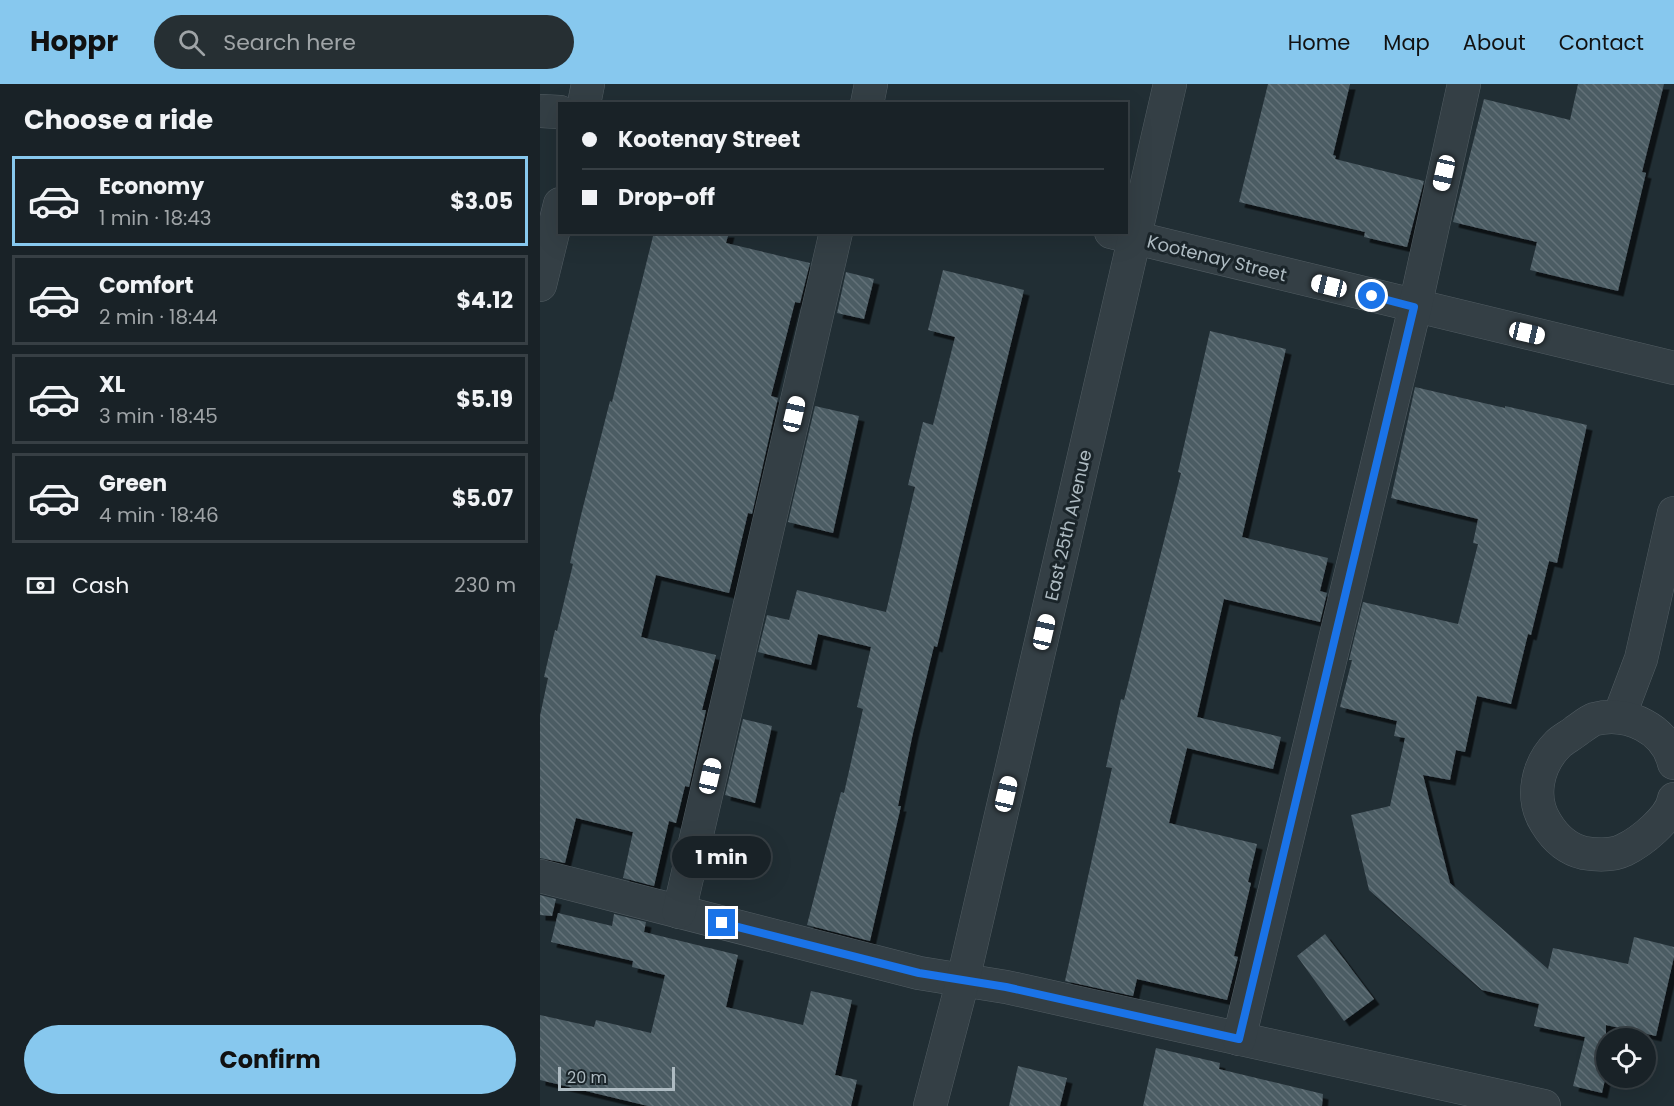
<!DOCTYPE html>
<html lang="en">
<head>
<meta charset="utf-8">
<style>
	body { margin:0; font-family:Poppins,sans-serif; background:#262f33; color:#f1f3f6; height:100vh; display:flex; flex-direction:column; font-size:22px; white-space:nowrap }
	* { box-sizing:border-box; margin:0 }
	p { font-size:20px; color:#9fa4a7 }
	.icon { flex:none; width:33px; height:33px; fill:none; stroke:currentColor; stroke-width:2; stroke-linecap:round; stroke-linejoin:round }
	.map { position:relative; flex:1; overflow:hidden }
	.side { display:flex; flex-direction:column; background:#192227; width:540px }
	.side>* { flex:none }
	.banner { position:absolute; left:18px; top:18px; width:570px; height:132px; border-radius:0px; box-shadow:0 6px 24px #0002,0 0 0 2px #373f44; display:grid; align-content:center; height:132px; padding:0 24px; background:#192227 }
	.fabs { position:absolute; left:1056px; top:944px; display:grid; gap:12px }
	.fabs a { display:grid; place-items:center; width:60px; height:60px; border-radius:50%; background:#192227; box-shadow:0 6px 24px #0002,0 0 0 2px #373f44; font-size:30px }
	.scale { position:absolute; left:18px; bottom:15px; width:117px; box-sizing:border-box; padding-left:6px; border:3px solid #aebbc2; border-top:0; font-size:16px; line-height:21px; white-space:nowrap; color:#aebbc2; -webkit-text-stroke:4px #1a2429; paint-order:stroke }
	.end { position:absolute; width:27px; height:27px; margin:-14px; border:8px solid #1a73e8; background:#fff; box-shadow:0 0 0 3px #fff }
	.from { border-radius:50% }
	.bubble { position:absolute; height:42px; border-radius:21px; background:#192227; box-shadow:0 6px 24px #0002,0 0 0 2px #373f44; font-size:20px; font-weight:700; line-height:42px; text-align:center }
	.car { position:absolute; width:18px; height:36px; margin:-18px -9px; border-radius:8px; box-shadow:0 0 4px 2px #0007; background:linear-gradient(#fff 24%,#345 0 40%,#fff 0 76%,#345 0 86%,#fff 0) }
	.banner b { display:flex; align-items:center; gap:21px; height:57px; font-size:22px }
	.banner b+b { border-top:2px solid #373f44 }
	.banner i { width:15px; height:15px; background:#f1f3f6 }
	ul { padding:0; list-style:none }
	li { display:flex; align-items:center; gap:18px; height:90px; margin:0 12px 9px; padding:0 12px; border:3px solid #373f44; border-radius:0px }
	li div { flex:1 }
	li b { display:block; font-size:22px }
	li em { font-style:normal; font-weight:700 }
	li.current { border-color:#87c8ee }
	li>.icon { width:54px; height:54px; stroke-width:1.5 }
	h2 { padding:0 24px; font-size:27px; line-height:72px }
	.pay { display:flex; align-items:center; gap:15px; height:66px; padding:0 24px; font-size:22px }
	.pay p { margin-inline-start:auto }
	.cta { display:flex; gap:12px; margin-top:auto; padding:12px 24px }
	.cta a { flex:1; height:69px; border-radius:36px; background:#87c8ee; color:#111; font-size:24px; font-weight:700; line-height:69px; text-align:center }
	header { display:flex; align-items:center; gap:36px; box-sizing:border-box; height:84px; padding:0 30px; background:#87c8ee; color:#111 }
	header strong { font-size:28px }
	nav { display:flex; gap:33px; margin-inline-start:auto; font-size:21px }
	.search { width:420px; height:54px; background:#262f33; display:flex; align-items:center; gap:15px; box-sizing:border-box; padding:0 21px; border-radius:33px; color:#9fa4a7; font-size:22px }
	main { display:flex; flex:1; min-height:0 }
	.map>svg:first-child { display:block }
	.building { fill:url(#building-back-hatch); filter:url(#shadow) }
	.lines { fill:none; stroke-linecap:round; stroke-linejoin:round }
	.minor-casing { stroke:#525d63; stroke-width:34 }
	.minor { stroke:#343f45; stroke-width:33 }
	.route { stroke:#1a73e8; stroke-width:8 }
	.labels { text-anchor:middle; dominant-baseline:central; stroke-width:6; stroke-linejoin:round; paint-order:stroke }
	.street-label { font-size:18px; fill:#aebbc2; stroke:#1a2429 }
</style>
</head>
<body>
<header>
<strong>Hoppr</strong>
<div class="search"><svg class="icon" aria-label="search" viewBox="0 0 24 24"><circle cx="10" cy="10" r="6"/><path d="M15 15l6 6"/></svg>Search here</div>
<nav><a>Home</a><a>Map</a><a>About</a><a>Contact</a></nav>
</header>
<main>
<section class="side">
<h2>Choose a ride</h2>
<ul>
<li class="current"><svg class="icon" aria-label="car" viewBox="0 0 24 24"><path d="M5 17H2v-5l4-1 3-4h7l3 4 3 1v5h-3M9 17h6M6 11h13"/><circle cx="7" cy="17" r="2"/><circle cx="17" cy="17" r="2"/></svg><div><b>Economy</b><p>1 min · 18:43</p></div><em>$3.05</em></li>
<li><svg class="icon" aria-label="car" viewBox="0 0 24 24"><path d="M5 17H2v-5l4-1 3-4h7l3 4 3 1v5h-3M9 17h6M6 11h13"/><circle cx="7" cy="17" r="2"/><circle cx="17" cy="17" r="2"/></svg><div><b>Comfort</b><p>2 min · 18:44</p></div><em>$4.12</em></li>
<li><svg class="icon" aria-label="car" viewBox="0 0 24 24"><path d="M5 17H2v-5l4-1 3-4h7l3 4 3 1v5h-3M9 17h6M6 11h13"/><circle cx="7" cy="17" r="2"/><circle cx="17" cy="17" r="2"/></svg><div><b>XL</b><p>3 min · 18:45</p></div><em>$5.19</em></li>
<li><svg class="icon" aria-label="car" viewBox="0 0 24 24"><path d="M5 17H2v-5l4-1 3-4h7l3 4 3 1v5h-3M9 17h6M6 11h13"/><circle cx="7" cy="17" r="2"/><circle cx="17" cy="17" r="2"/></svg><div><b>Green</b><p>4 min · 18:46</p></div><em>$5.07</em></li>
</ul>
<div class="pay"><svg class="icon" aria-label="cash" viewBox="0 0 24 24"><path d="M3 7h18v10H3z"/><circle cx="12" cy="12" r="2"/></svg>Cash<p>230 m</p></div>
<div class="cta"><a>Confirm</a></div>
</section>
<div class="map">
<svg width="1134" height="1022" viewBox="0 0 1134 1022">
	<defs>
		<pattern id="building-back-hatch" width="6" height="6" patternUnits="userSpaceOnUse" patternTransform="scale(1.5)"><rect width="6" height="6" fill="#4c5b63"/><path d="M-1 5l2 2M0 0l6 6M5-1l2 2" fill="none" stroke="#637178"/></pattern>
		<filter id="shadow"><feDropShadow dx="5.5" dy="5.5" stdDeviation="0" flood-color="#0009"/></filter>
	</defs>
	<rect width="100%" height="100%" fill="#212e34"/>
	<!-- building -->
	<g class="building">
		<polygon points="728,0 810,0 793,71 796,72 795,75 884,97 867,163 824,153 825,148 699,118"/>
		<polygon points="1038,0 1124,0 1102,88 1106,89 1078,207 990,186 997,158 913,138 944,15 1030,36"/>
		<polygon points="114,148 189,148 186,159 270,179 260,219 255,218 231,312 238,314 212,430 208,429 189,509 116,491 101,553 176,571 162,626 166,626 149,703 145,702 136,739 129,737 114,802 83,794 93,748 36,734 25,779 0,774 0,632 8,594 4,593 15,546 17,547 33,480 30,479 41,431 70,317 72,318"/>
		<polygon points="403,186 484,206 397,563 394,562 373,649 358,722 361,722 330,857 267,841 301,708 304,709 323,625 317,623 331,563 278,550 271,581 218,568 227,531 249,536 257,506 346,528 375,403 368,401 383,338 393,341 415,253 388,246"/>
		<polygon points="306,188 334,195 324,235 297,229"/>
		<polygon points="670,247 746,265 702,453 788,474 780,507 787,509 780,538 684,515 657,633 741,653 733,685 647,664 629,739 717,760 708,798 711,799 694,872 698,873 687,916 597,895 593,912 525,897 572,684 566,683 581,615 584,616 641,389 638,388"/>
		<polygon points="875,303 965,324 965,322 1047,341 1017,479 1009,477 991,551 988,550 971,620 937,612 925,668 916,666 910,696 883,691 910,799 1008,885 1013,864 1088,880 1094,853 1134,863 1134,873 1116,952 1066,941 1066,991 1062,1009 1033,1002 1045,953 994,942 999,920 942,906 829,806 811,731 850,722 865,654 854,652 857,637 800,623 812,576 809,576 823,518 918,540 938,460 933,459 938,435 851,414"/>
		<polygon points="275,322 319,332 293,449 248,438"/>
		<polygon points="203,635 232,642 215,719 185,711"/>
		<polygon points="0,811 16,815 12,832 0,831"/>
		<polygon points="18,829 72,842 74,830 106,838 104,848 198,871 186,923 263,941 271,907 312,916 295,991 317,996 311,1022 108,1022 0,996 0,931 54,943 56,936 111,949 125,891 92,883 93,877 11,858"/>
		<polygon points="785,850 834,915 804,937 757,872"/>
		<polygon points="616,964 680,979 679,985 783,1010 782,1022 603,1022"/>
		<polygon points="478,982 527,994 520,1022 469,1022"/>
	</g>
	<g class="lines">
		<!-- minor casing -->
		<g class="minor-casing">
			<g id="minor">
				<polyline points="44,20 48,0"/>
				<polyline points="327,20 331,0"/>
				<polyline points="0,27 20,28"/>
				<polyline points="571,148 1134,284"/>
				<polyline points="0,201 20,120"/>
				<polyline points="1079,633 1101,575 1134,429"/>
				<path d="M 1134,679 C 1126,645 1088,627 1055,635 C 1049,637 1042,643 1036,647 C 1030,652 1023,655 1018,660 C 997,681 990,714 1006,739 C 1015,754 1027,765 1044,769 C 1057,771 1072,772 1084,766 C 1101,758 1131,734 1134,715"/>
				<polyline points="0,792 379,889 466,903 1004,1022"/>
				<polyline points="139,828 296,148"/>
				<polyline points="699,955 875,223 924,0"/>
				<polyline points="390,1022 423,896 630,0"/>
			</g>
		</g>
		<!-- minor -->
		<use href="#minor" class="minor"/>
	</g>
	<g class="lines">
		<!-- route -->
		<polyline class="route" points="182,839 379,889 466,903 699,955 874,223 832,212"/>
	</g>
	<g class="labels">
		<!-- street labels -->
		<g class="street-label">
			<text transform="translate(677 174) rotate(14)">Kootenay Street</text>
			<text transform="translate(528 441) rotate(-77)">East 25th Avenue</text>
		</g>
	</g>
</svg>
<div class="fabs">
<a><svg class="icon" aria-label="locate" viewBox="0 0 24 24"><circle cx="12" cy="12" r="6"/><path d="M12 2v4M12 18v4M2 12h4M18 12h4"/></svg></a>
</div>
<div class="scale">20 m</div>
<i class="end from" style="left:832px;top:212px"></i>
<i class="end" style="left:182px;top:839px"></i>
<div class="bubble" style="left:132px;top:752px;width:99px">1 min</div>
<i class="car" style="left:904px;top:89px;rotate:193deg"></i>
<i class="car" style="left:789px;top:202px;rotate:284deg"></i>
<i class="car" style="left:987px;top:249px;rotate:103deg"></i>
<i class="car" style="left:254px;top:330px;rotate:13deg"></i>
<i class="car" style="left:504px;top:548px;rotate:13deg"></i>
<i class="car" style="left:170px;top:692px;rotate:13deg"></i>
<i class="car" style="left:466px;top:710px;rotate:13deg"></i>
<div class="banner">
<b><i class="from"></i>Kootenay Street</b>
<b><i></i>Drop-off</b>
</div>
</div>
</main>
</body>
</html>
